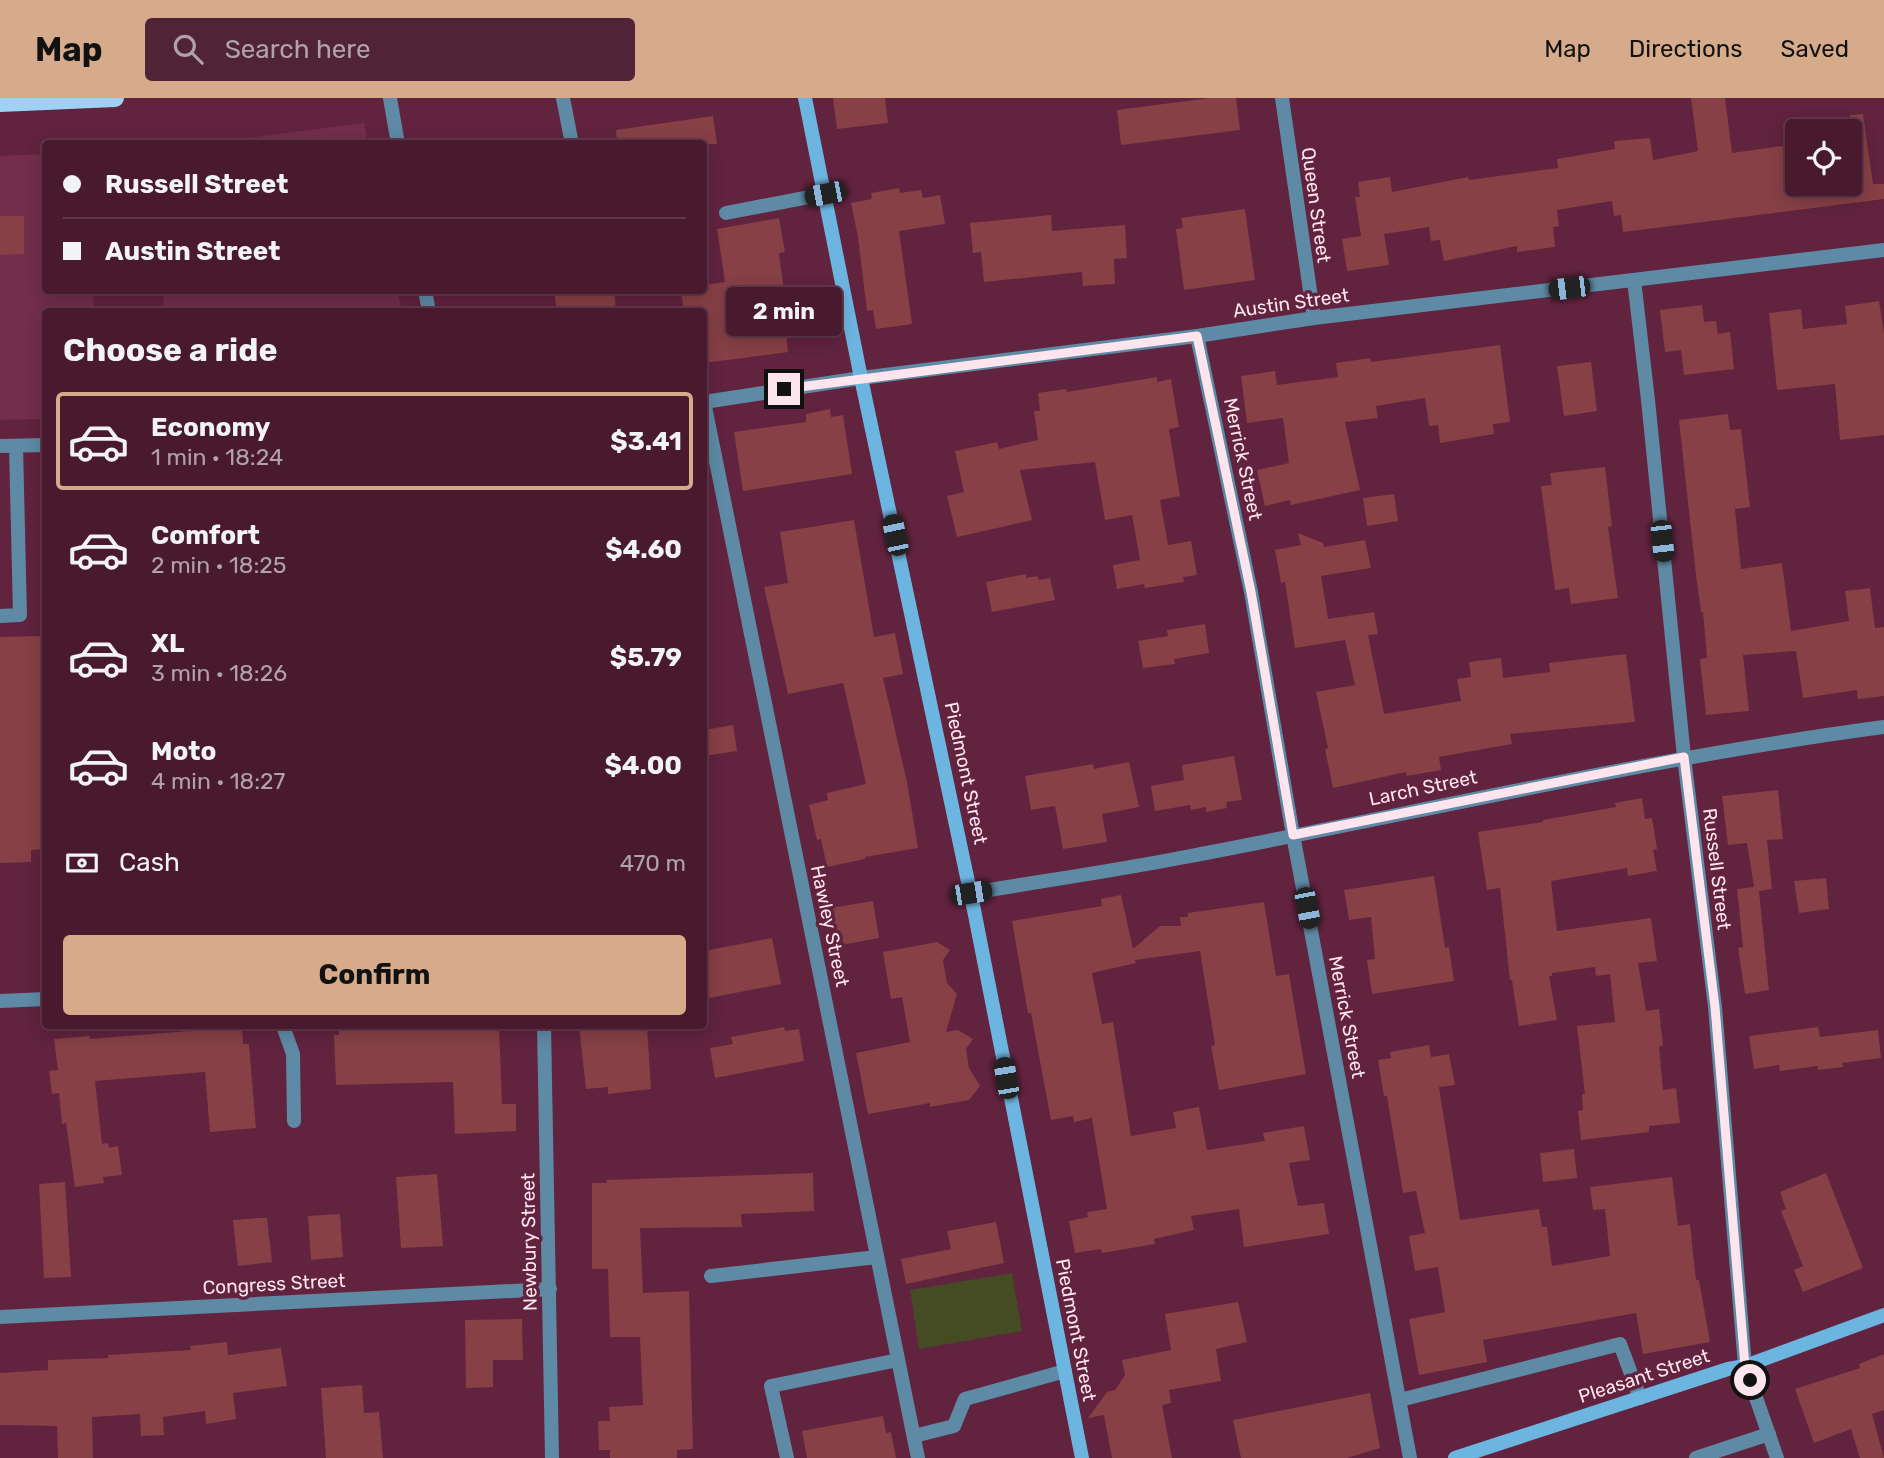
<!DOCTYPE html>
<html lang="en">
<head>
<meta charset="utf-8">
<style>
	body { margin:0; font-family:Rubik,sans-serif; background:#502336; color:#f1f3f6; height:100vh; display:flex; flex-direction:column; font-size:26px; white-space:nowrap }
	* { box-sizing:border-box; margin:0 }
	p { font-size:23px; color:#b1a1aa }
	.icon { flex:none; width:38px; height:38px; fill:none; stroke:currentColor; stroke-width:2; stroke-linecap:round; stroke-linejoin:round }
	.map { position:relative; flex:1; overflow:hidden }
	.details { position:absolute; left:42px; top:210px; width:665px; height:721px; display:flex; flex-direction:column; background:#491a2e; border-radius:7px; box-shadow:0 4px 18px #0003,0 0 0 2px #61384a }
	.details>* { flex:none }
	.guide { position:absolute; left:42px; top:42px; width:665px; height:154px; border-radius:7px; box-shadow:0 4px 18px #0003,0 0 0 2px #61384a; display:grid; align-content:center; height:154px; padding:0 21px; background:#491a2e }
	.fabs { position:absolute; left:1785px; top:21px; display:grid; gap:14px }
	.fabs a { display:grid; place-items:center; width:77px; height:77px; border-radius:7px; background:#491a2e; box-shadow:0 4px 18px #0003,0 0 0 2px #61384a; font-size:35px }
	.end { position:absolute; width:32px; height:32px; margin:-16px; border:9px solid #fee5ed; background:#111; box-shadow:0 0 0 4px #111 }
	.from { border-radius:50% }
	.bubble { position:absolute; height:49px; border-radius:7px; background:#491a2e; box-shadow:0 4px 18px #0003,0 0 0 2px #61384a; font-size:23px; font-weight:700; line-height:49px; text-align:center }
	.car { position:absolute; width:21px; height:42px; margin:-21px -10px; border-radius:9px; box-shadow:0 0 5px 2px #0007; background:linear-gradient(#222 24%,#8ab4d8 0 40%,#222 0 76%,#8ab4d8 0 86%,#222 0) }
	.guide b { display:flex; align-items:center; gap:24px; height:66px; font-size:26px }
	.guide b+b { border-top:2px solid #61384a }
	.guide i { width:18px; height:18px; background:#f1f3f6 }
	ul { padding:0; list-style:none }
	li { display:flex; align-items:center; gap:21px; height:98px; margin:0 14px 10px; padding:0 7px; border:4px solid transparent; border-radius:7px }
	li div { flex:1 }
	li b { display:block; font-size:26px }
	li em { font-style:normal; font-weight:700 }
	li.on { border-color:#d6ab8b }
	li>.icon { width:63px; height:63px; stroke-width:1.5 }
	h2 { padding:0 21px; font-size:32px; line-height:84px }
	.pay { display:flex; align-items:center; gap:18px; height:77px; padding:0 21px; font-size:26px }
	.pay p { margin-inline-start:auto }
	.cta { display:flex; gap:14px; margin-top:auto; padding:14px 21px }
	.cta a { flex:1; height:80px; border-radius:7px; background:#d6ab8b; color:#111; font-size:28px; font-weight:700; line-height:80px; text-align:center }
	header { display:flex; align-items:center; gap:42px; box-sizing:border-box; height:98px; padding:0 35px; background:#d6ab8b; color:#111 }
	header strong { font-size:33px }
	nav { display:flex; gap:38px; margin-inline-start:auto; font-size:24px }
	.search { width:490px; height:63px; background:#502336; display:flex; align-items:center; gap:18px; box-sizing:border-box; padding:0 24px; border-radius:7px; color:#b1a1aa; font-size:26px }
	.map>svg:first-child { display:block }
	.built { fill:#722e4c }
	.grass { fill:#454b23 }
	.building { fill:#864046 }
	.lines { fill:none; stroke-linecap:round; stroke-linejoin:round }
	.lane { stroke:#5e8aa5; stroke-width:14 }
	.street { stroke:#5e8aa5; stroke-width:14 }
	.secondary { stroke:#6db5e1; stroke-width:14 }
	.primary { stroke:#9dd2f4; stroke-width:18 }
	.route { stroke:#fee5ed; stroke-width:9 }
	.labels { text-anchor:middle; dominant-baseline:central; stroke-width:7; stroke-linejoin:round; paint-order:stroke }
	.street-label { font-size:19px; fill:#fee5ed; stroke:#61233e }
</style>
</head>
<body>
<header>
<strong>Map</strong>
<div class="search"><svg class="icon" aria-label="search" viewBox="0 0 24 24"><circle cx="10" cy="10" r="6"/><path d="M15 15l6 6"/></svg>Search here</div>
<nav><a>Map</a><a>Directions</a><a>Saved</a></nav>
</header>
<div class="map">
<svg width="1884" height="1360" viewBox="0 0 1884 1360">
	<rect width="100%" height="100%" fill="#61233e"/>
	<!-- built -->
	<g class="built">
		<polygon points="364,25 368,45 181,45 255,39"/>
		<polygon points="45,56 46,192 93,193 94,213 46,214 45,222 43,223 45,321 0,322 0,58"/>
		<polygon points="163,193 397,193 402,213 164,213"/>
	</g>
	<!-- grass -->
	<polygon class="grass" points="1012,1175 1022,1233 919,1251 910,1192"/>
	<!-- building -->
	<g class="building">
		<polygon points="833,0 885,0 888,25 837,31"/>
		<polygon points="1210,0 1236,0 1240,32 1121,47 1117,12"/>
		<polygon points="1691,0 1725,0 1732,55 1797,46 1797,86 1850,86 1850,17 1863,16 1873,86 1884,86 1884,101 1623,134 1621,117 1614,118 1612,103 1557,112 1559,128 1553,129 1555,149 1517,154 1517,148 1444,163 1440,142 1431,143 1429,129 1384,136 1389,167 1347,173 1342,141 1361,138 1355,99 1360,99 1358,84 1390,79 1392,94 1468,79 1469,82 1558,70 1557,61 1615,51 1614,43 1650,40 1653,62 1698,53"/>
		<polygon points="713,18 717,46 617,46 616,32"/>
		<polygon points="899,90 900,95 921,92 923,100 940,97 945,126 899,133 912,226 876,231 873,212 867,213 858,139 851,105 872,101 871,95"/>
		<polygon points="1245,111 1255,182 1184,192 1176,131 1183,130 1181,120"/>
		<polygon points="1051,117 1052,133 1125,127 1127,160 1114,161 1115,186 1083,188 1082,174 984,184 981,154 973,155 970,125"/>
		<polygon points="0,118 24,118 24,156 0,157"/>
		<polygon points="779,120 785,154 779,155 785,202 789,201 793,234 786,234 788,254 704,265 704,214 684,214 681,192 704,192 704,187 725,184 717,131"/>
		<polygon points="554,192 614,192 616,214 557,214"/>
		<polygon points="1879,203 1884,235 1884,337 1840,342 1835,286 1777,292 1769,215 1801,211 1803,231 1847,226 1845,208"/>
		<polygon points="1702,207 1704,224 1716,223 1718,236 1730,234 1734,271 1684,277 1681,252 1665,254 1660,212"/>
		<polygon points="1500,247 1510,324 1493,326 1494,336 1440,345 1438,327 1429,328 1425,300 1376,308 1378,320 1345,324 1360,392 1291,407 1290,402 1265,408 1257,372 1289,365 1283,320 1247,325 1241,278 1275,273 1277,287 1338,279 1336,265 1370,260 1371,264"/>
		<polygon points="1591,264 1597,313 1564,318 1557,268"/>
		<polygon points="1157,279 1157,284 1171,281 1179,329 1169,331 1180,398 1160,402 1168,447 1191,443 1197,477 1183,479 1184,484 1145,490 1144,486 1117,491 1113,467 1140,462 1132,417 1105,422 1095,364 1020,372 1032,422 957,439 947,398 964,394 955,353 997,344 999,351 1038,342 1034,313 1040,313 1038,295 1066,291 1067,294"/>
		<polygon points="830,311 831,319 843,317 852,376 743,393 734,334 806,324 806,316"/>
		<polygon points="1728,316 1730,332 1741,331 1750,409 1735,411 1741,471 1782,465 1791,533 1849,523 1845,493 1870,490 1875,530 1884,529 1884,598 1858,601 1857,592 1803,600 1796,553 1743,557 1749,613 1706,617 1700,561 1707,560 1703,514 1701,514 1696,477 1679,322"/>
		<polygon points="1605,369 1612,428 1608,429 1618,500 1571,506 1569,490 1555,492 1541,388 1552,387 1550,375"/>
		<polygon points="1394,396 1398,423 1367,428 1363,400"/>
		<polygon points="854,422 874,539 895,535 903,576 883,580 907,684 918,750 865,759 865,761 827,769 821,741 817,742 809,707 828,702 827,695 866,686 844,588 843,585 788,596 764,489 788,485 780,434"/>
		<polygon points="1298,435 1323,445 1324,449 1365,442 1371,470 1321,478 1328,521 1374,514 1378,536 1368,537 1384,616 1461,603 1457,581 1471,579 1469,564 1501,560 1503,580 1550,574 1549,565 1626,556 1635,624 1510,636 1512,646 1439,659 1441,672 1407,678 1406,674 1333,690 1325,651 1328,650 1316,594 1355,587 1345,542 1295,550 1285,484 1281,485 1275,452 1301,447"/>
		<polygon points="1026,476 1026,480 1037,478 1039,482 1050,480 1055,502 992,514 986,484"/>
		<polygon points="1205,526 1209,555 1174,561 1175,566 1143,570 1138,543 1168,538 1167,532"/>
		<polygon points="45,538 46,751 31,752 31,764 0,765 0,539"/>
		<polygon points="733,627 737,653 704,658 704,632"/>
		<polygon points="1234,658 1242,702 1226,704 1227,710 1206,714 1206,709 1191,712 1190,707 1155,713 1151,688 1184,682 1182,667"/>
		<polygon points="1129,664 1139,709 1102,716 1107,744 1063,751 1055,708 1031,712 1025,678 1093,666 1094,671"/>
		<polygon points="1778,692 1783,741 1767,742 1772,791 1759,793 1769,892 1745,896 1738,850 1743,849 1737,791 1754,789 1747,745 1728,747 1722,698"/>
		<polygon points="1642,700 1645,721 1652,720 1657,751 1653,752 1657,773 1628,778 1627,770 1551,783 1557,833 1651,820 1657,863 1638,865 1646,913 1659,911 1663,948 1659,948 1663,992 1676,990 1680,1025 1649,1028 1649,1034 1581,1042 1578,1013 1583,1012 1582,996 1585,996 1577,928 1615,924 1610,876 1596,878 1595,869 1552,875 1552,878 1549,878 1557,922 1519,928 1512,882 1510,882 1500,790 1487,792 1478,734 1543,724 1543,722 1616,709 1615,705"/>
		<polygon points="1434,778 1445,850 1449,849 1454,883 1372,896 1367,862 1375,861 1371,819 1349,822 1344,792"/>
		<polygon points="1826,780 1829,811 1799,815 1794,783"/>
		<polygon points="1121,797 1133,851 1160,828 1181,828 1180,819 1188,819 1188,815 1264,804 1276,878 1289,876 1306,976 1219,992 1211,948 1215,947 1200,853 1135,862 1136,865 1092,875 1102,926 1113,924 1131,1038 1176,1030 1173,1014 1199,1009 1207,1052 1265,1043 1263,1035 1304,1028 1310,1062 1289,1065 1298,1108 1324,1105 1329,1136 1244,1149 1239,1111 1191,1118 1194,1132 1154,1141 1155,1146 1102,1155 1101,1151 1075,1155 1069,1123 1088,1119 1087,1114 1107,1111 1092,1020 1074,1024 1073,1018 1051,1022 1031,915 1028,915 1012,823 1102,808 1101,801"/>
		<polygon points="873,803 879,840 836,848 830,810"/>
		<polygon points="772,840 781,886 709,900 704,874 704,853"/>
		<polygon points="937,844 950,852 943,862 947,885 957,896 946,934 958,932 973,941 966,951 969,970 980,988 969,1002 930,1009 930,1005 868,1016 856,955 910,944 902,899 891,901 883,854"/>
		<polygon points="201,928 233,928 233,931 242,930 243,946 249,946 256,1030 210,1034 205,974 95,983 102,1046 108,1045 109,1050 118,1048 122,1077 103,1079 104,1085 75,1089 66,1025 62,1026 59,995 52,996 49,973 58,972 54,941 90,938 90,941 201,932"/>
		<polygon points="339,928 499,928 502,1006 516,1006 516,1033 455,1036 453,984 336,987 334,937 339,937"/>
		<polygon points="579,928 647,928 651,991 608,996 608,989 586,991"/>
		<polygon points="784,929 785,933 799,931 804,963 715,980 710,950 733,946 731,939"/>
		<polygon points="1818,929 1820,939 1878,932 1881,960 1842,965 1843,969 1818,972 1818,968 1780,973 1779,967 1754,971 1749,938"/>
		<polygon points="1429,947 1431,959 1449,956 1455,987 1439,989 1460,1122 1539,1111 1542,1129 1547,1129 1552,1168 1610,1158 1605,1111 1593,1112 1590,1089 1672,1079 1678,1128 1690,1126 1696,1182 1699,1182 1710,1244 1643,1256 1636,1215 1483,1242 1487,1264 1419,1277 1409,1221 1445,1214 1438,1169 1415,1173 1409,1138 1425,1135 1416,1093 1403,1095 1387,998 1384,998 1378,962 1391,960 1390,954"/>
		<polygon points="1574,1051 1577,1080 1543,1084 1540,1055"/>
		<polygon points="813,1075 814,1113 741,1116 742,1129 640,1130 643,1195 689,1193 693,1351 677,1352 677,1360 610,1360 610,1352 599,1352 598,1323 610,1323 609,1309 643,1307 640,1239 610,1239 608,1171 592,1171 592,1085 607,1085 606,1082"/>
		<polygon points="1826,1075 1863,1170 1803,1194 1794,1172 1803,1168 1781,1113 1786,1111 1780,1094"/>
		<polygon points="437,1076 443,1148 401,1150 396,1079"/>
		<polygon points="65,1084 71,1179 44,1180 39,1086"/>
		<polygon points="340,1116 343,1159 311,1162 308,1118"/>
		<polygon points="258,1120 267,1120 272,1164 238,1168 233,1122"/>
		<polygon points="996,1124 1004,1165 906,1186 901,1161 951,1151 947,1133"/>
		<polygon points="1238,1204 1247,1244 1216,1251 1221,1283 1169,1292 1171,1305 1162,1307 1172,1360 1112,1360 1104,1317 1088,1320 1107,1294 1115,1292 1125,1277 1122,1262 1171,1252 1165,1216"/>
		<polygon points="522,1221 523,1262 493,1262 493,1289 466,1290 465,1222"/>
		<polygon points="227,1244 228,1257 281,1250 287,1288 233,1295 236,1321 206,1326 205,1313 163,1319 164,1337 141,1338 140,1316 92,1319 93,1360 58,1360 57,1328 0,1327 0,1275 48,1272 48,1262 108,1260 108,1257 191,1252 190,1248"/>
		<polygon points="1884,1256 1884,1312 1872,1316 1884,1360 1860,1360 1851,1331 1814,1345 1795,1291 1860,1270 1859,1266"/>
		<polygon points="362,1287 364,1315 379,1314 383,1360 326,1360 321,1290"/>
		<polygon points="1370,1295 1380,1350 1347,1360 1241,1360 1233,1322"/>
		<polygon points="883,1318 886,1335 891,1334 896,1360 807,1360 802,1333"/>
	</g>
	<g class="lines">
		<!-- lane -->
		<g class="lane">
			<polyline points="563,0 572,46"/>
			<polyline points="726,115 825,96"/>
			<polyline points="0,518 20,517 16,348"/>
			<polyline points="283,928 293,956 294,1023"/>
			<polyline points="711,1178 877,1159"/>
			<polyline points="1400,1302 1620,1246 1640,1300"/>
			<polyline points="914,1338 954,1328 965,1301 1065,1273"/>
			<polyline points="787,1360 771,1288 898,1262"/>
			<polyline points="1696,1360 1769,1336"/>
		</g>
		<!-- street -->
		<g class="street">
			<polyline points="390,0 398,46"/>
			<polyline points="1282,0 1314,220"/>
			<polyline points="1634,182 1648,302 1684,659 1715,909 1745,1268 1777,1360"/>
			<polyline points="425,192 429,214"/>
			<polyline points="1197,238 1251,494 1293,737 1410,1360"/>
			<polyline points="704,304 861,280 1197,238 1314,220 1884,152"/>
			<polyline points="704,304 918,1360"/>
			<polyline points="0,348 46,347"/>
			<path d="M 971,795 C 1042,783 1114,773 1185,759 C 1418,715 1649,660 1884,629"/>
			<polyline points="0,903 46,901"/>
			<polyline points="544,928 552,1360"/>
			<polyline points="0,1219 550,1191"/>
		</g>
		<!-- secondary -->
		<g class="secondary">
			<polyline points="805,0 861,280 974,812 1082,1360"/>
			<polyline points="1455,1360 1728,1271 1745,1268 1884,1217"/>
		</g>
		<!-- primary -->
		<polyline class="primary" points="0,5 115,0"/>
	</g>
	<g class="lines">
		<!-- route -->
		<polyline class="route" points="784,291 1197,238 1251,494 1293,737 1684,659 1715,909 1745,1268 1750,1282"/>
	</g>
	<g class="labels">
		<!-- street labels -->
		<g class="street-label">
			<text transform="translate(1316 107) rotate(82)">Queen Street</text>
			<text transform="translate(1291 205) rotate(-8)">Austin Street</text>
			<text transform="translate(1243 361) rotate(78)">Merrick Street</text>
			<text transform="translate(966 675) rotate(78)">Piedmont Street</text>
			<text transform="translate(1423 690) rotate(-12)">Larch Street</text>
			<text transform="translate(1717 771) rotate(83)">Russell Street</text>
			<text transform="translate(830 828) rotate(78)">Hawley Street</text>
			<text transform="translate(1347 919) rotate(79)">Merrick Street</text>
			<text transform="translate(529 1144) rotate(-91)">Newbury Street</text>
			<text transform="translate(274 1186) rotate(-3)">Congress Street</text>
			<text transform="translate(1076 1232) rotate(79)">Piedmont Street</text>
			<text transform="translate(1644 1278) rotate(-18)">Pleasant Street</text>
		</g>
	</g>
</svg>
<div class="fabs">
<a><svg class="icon" aria-label="locate" viewBox="0 0 24 24"><circle cx="12" cy="12" r="6"/><path d="M12 2v4M12 18v4M2 12h4M18 12h4"/></svg></a>
</div>
<i class="end from" style="left:1750px;top:1282px"></i>
<i class="end" style="left:784px;top:291px"></i>
<div class="bubble" style="left:726px;top:189px;width:116px">2 min</div>
<i class="car" style="left:825px;top:96px;rotate:259deg"></i>
<i class="car" style="left:1569px;top:190px;rotate:263deg"></i>
<i class="car" style="left:895px;top:437px;rotate:348deg"></i>
<i class="car" style="left:1662px;top:443px;rotate:174deg"></i>
<i class="car" style="left:971px;top:795px;rotate:81deg"></i>
<i class="car" style="left:1307px;top:810px;rotate:169deg"></i>
<i class="car" style="left:1006px;top:980px;rotate:350deg"></i>
<div class="guide">
<b><i class="from"></i>Russell Street</b>
<b><i></i>Austin Street</b>
</div>
<section class="details">
<h2>Choose a ride</h2>
<ul>
<li class="on"><svg class="icon" aria-label="car" viewBox="0 0 24 24"><path d="M5 17H2v-5l4-1 3-4h7l3 4 3 1v5h-3M9 17h6M6 11h13"/><circle cx="7" cy="17" r="2"/><circle cx="17" cy="17" r="2"/></svg><div><b>Economy</b><p>1 min · 18:24</p></div><em>$3.41</em></li>
<li><svg class="icon" aria-label="car" viewBox="0 0 24 24"><path d="M5 17H2v-5l4-1 3-4h7l3 4 3 1v5h-3M9 17h6M6 11h13"/><circle cx="7" cy="17" r="2"/><circle cx="17" cy="17" r="2"/></svg><div><b>Comfort</b><p>2 min · 18:25</p></div><em>$4.60</em></li>
<li><svg class="icon" aria-label="car" viewBox="0 0 24 24"><path d="M5 17H2v-5l4-1 3-4h7l3 4 3 1v5h-3M9 17h6M6 11h13"/><circle cx="7" cy="17" r="2"/><circle cx="17" cy="17" r="2"/></svg><div><b>XL</b><p>3 min · 18:26</p></div><em>$5.79</em></li>
<li><svg class="icon" aria-label="car" viewBox="0 0 24 24"><path d="M5 17H2v-5l4-1 3-4h7l3 4 3 1v5h-3M9 17h6M6 11h13"/><circle cx="7" cy="17" r="2"/><circle cx="17" cy="17" r="2"/></svg><div><b>Moto</b><p>4 min · 18:27</p></div><em>$4.00</em></li>
</ul>
<div class="pay"><svg class="icon" aria-label="cash" viewBox="0 0 24 24"><path d="M3 7h18v10H3z"/><circle cx="12" cy="12" r="2"/></svg>Cash<p>470 m</p></div>
<div class="cta"><a>Confirm</a></div>
</section>
</div>
</body>
</html>
